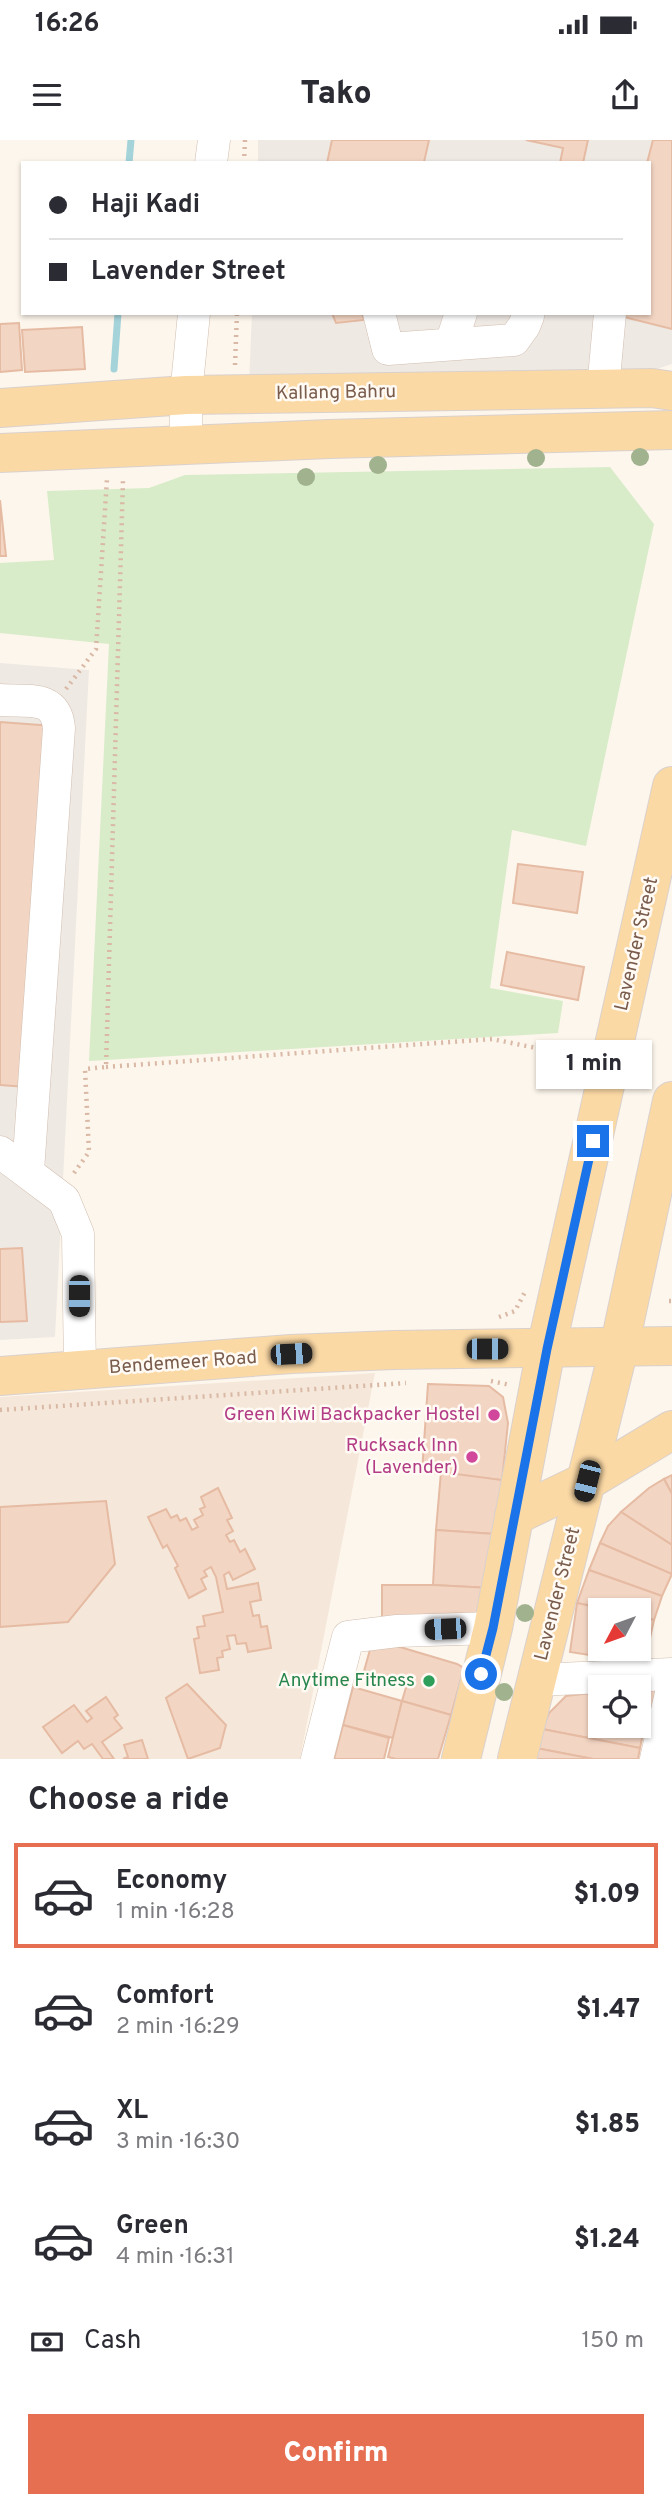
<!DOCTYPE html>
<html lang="en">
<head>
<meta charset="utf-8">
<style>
	body { margin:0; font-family:Overpass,sans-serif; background:#f7f7f7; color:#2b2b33; height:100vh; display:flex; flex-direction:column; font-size:26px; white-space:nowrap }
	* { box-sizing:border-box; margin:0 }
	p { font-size:23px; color:#7c7c81 }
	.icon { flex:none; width:38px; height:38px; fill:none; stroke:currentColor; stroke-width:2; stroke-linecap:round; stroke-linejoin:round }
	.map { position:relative; height:1619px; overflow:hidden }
	.sheet { display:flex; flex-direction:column; background:#fff; flex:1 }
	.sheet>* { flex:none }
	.banner { position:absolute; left:21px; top:21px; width:630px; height:154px; border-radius:0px; box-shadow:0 2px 5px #0004; display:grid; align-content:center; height:154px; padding:0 28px; background:#fff }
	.needle { width:46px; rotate:229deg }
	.controls { position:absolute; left:588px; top:1458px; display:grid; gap:14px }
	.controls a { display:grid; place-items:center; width:63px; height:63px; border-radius:0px; background:#fff; box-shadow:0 2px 5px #0004; font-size:35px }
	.end { position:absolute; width:32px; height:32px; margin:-16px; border:9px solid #1a73e8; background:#fff; box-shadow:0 0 0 4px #fff }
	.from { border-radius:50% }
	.bubble { position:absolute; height:49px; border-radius:0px; background:#fff; box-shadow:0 2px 5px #0004; font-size:23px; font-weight:800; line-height:49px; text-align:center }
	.car { position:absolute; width:21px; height:42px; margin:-21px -10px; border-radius:9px; box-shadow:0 0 5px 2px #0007; background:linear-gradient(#222 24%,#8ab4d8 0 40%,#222 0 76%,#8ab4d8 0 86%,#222 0) }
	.banner b { display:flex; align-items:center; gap:24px; height:66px; font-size:26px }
	.banner b+b { border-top:2px solid #e1e1e2 }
	.banner i { width:18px; height:18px; background:#2b2b33 }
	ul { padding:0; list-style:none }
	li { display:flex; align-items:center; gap:21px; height:105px; margin:0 14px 10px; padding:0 14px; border:4px solid transparent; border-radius:0px }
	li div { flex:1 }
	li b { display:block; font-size:26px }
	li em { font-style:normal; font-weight:800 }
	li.selected { border-color:#e76f51 }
	li>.icon { width:63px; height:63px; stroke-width:1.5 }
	h2 { padding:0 28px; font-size:32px; line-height:84px }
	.pay { display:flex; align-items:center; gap:18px; height:77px; padding:0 28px; font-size:26px }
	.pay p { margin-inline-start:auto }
	.primary-button { display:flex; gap:14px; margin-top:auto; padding:14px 28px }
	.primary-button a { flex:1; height:80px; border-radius:0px; background:#e76f51; color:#fff; font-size:28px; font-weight:800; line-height:80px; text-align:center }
	.status { display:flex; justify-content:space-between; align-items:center; height:49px; padding:0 35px; background:#fff; direction:ltr }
	.status svg { height:19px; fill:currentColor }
	header { display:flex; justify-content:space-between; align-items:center; height:91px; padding:0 28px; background:#fff; font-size:32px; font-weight:800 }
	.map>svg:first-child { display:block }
	.residential { fill:#f5e8da }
	.industrial { fill:#efe9e4 }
	.green { fill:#d8ecc9 }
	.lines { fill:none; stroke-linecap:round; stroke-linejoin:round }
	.stream { stroke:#a5d3da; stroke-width:7 }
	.building { fill:#f3d5c3; stroke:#e6bba3; stroke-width:2 }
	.minor-casing { stroke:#d1beb0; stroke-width:33 }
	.major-casing { stroke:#dad1cd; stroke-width:40 }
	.path { stroke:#d9b8a5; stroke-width:4.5; stroke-dasharray:2 5; stroke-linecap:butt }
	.minor { stroke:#fff; stroke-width:32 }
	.major { stroke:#fbd9a5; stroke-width:38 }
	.tree { fill:#a0b28e }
	.route { stroke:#1a73e8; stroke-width:9 }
	.hotel-dot { fill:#d1479c; stroke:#fffaf3; stroke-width:2.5 }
	.leisure-dot { fill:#2e9e5b; stroke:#fffaf3; stroke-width:2.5 }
	.labels { text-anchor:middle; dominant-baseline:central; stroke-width:5; stroke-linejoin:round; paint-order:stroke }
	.street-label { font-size:19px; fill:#7a5c4d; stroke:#fffaf3 }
	.hotel-label { font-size:19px; fill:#b23c85; stroke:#fffaf3; text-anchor:end }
	.leisure-label { font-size:19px; fill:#27864d; stroke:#fffaf3; text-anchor:end }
</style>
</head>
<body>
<div class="status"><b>16:26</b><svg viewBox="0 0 49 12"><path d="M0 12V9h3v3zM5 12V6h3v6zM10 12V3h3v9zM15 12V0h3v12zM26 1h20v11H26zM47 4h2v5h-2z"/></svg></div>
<header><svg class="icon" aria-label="menu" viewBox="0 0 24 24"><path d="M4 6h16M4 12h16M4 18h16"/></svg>Tako<svg class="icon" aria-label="share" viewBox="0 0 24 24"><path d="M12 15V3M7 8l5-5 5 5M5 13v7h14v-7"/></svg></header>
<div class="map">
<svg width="672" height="1619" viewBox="0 0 672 1619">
	<rect width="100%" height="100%" fill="#fdf6ec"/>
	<!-- residential -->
	<polygon class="residential" points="375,1233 300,1619 0,1619 0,1257"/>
	<!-- industrial -->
	<g class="industrial">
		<polygon points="258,0 672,0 672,224 645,233 249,243 252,173 649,173 649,23 258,23"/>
		<polygon points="0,523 89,530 55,1197 0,1200"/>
	</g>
	<!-- green -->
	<polygon class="green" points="610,327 654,384 586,706 512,690 490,848 563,861 558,893 89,921 109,504 0,493 0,423 54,420 47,351 149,348 185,335"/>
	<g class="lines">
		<!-- stream -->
		<g class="stream">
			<polyline points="129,23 131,0"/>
			<polyline points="114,229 118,173"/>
		</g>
	</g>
	<!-- building -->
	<g class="building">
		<polygon points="332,0 429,0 424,22 427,23 327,23"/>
		<polygon points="526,0 588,0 583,23 560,23 563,8"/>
		<polygon points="653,0 672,0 672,189 612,174 649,173 649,23 647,23"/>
		<polygon points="332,173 362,173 364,180 336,183"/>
		<polygon points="19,183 22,230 0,232 0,184"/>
		<polygon points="82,187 85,229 25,232 22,190"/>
		<polygon points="0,360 6,416 0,416"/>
		<polygon points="0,582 53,586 26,947 0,945"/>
		<polygon points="518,724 583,732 577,773 513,763"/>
		<polygon points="507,812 584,827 578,860 501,845"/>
		<polygon points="22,1108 27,1181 0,1182 0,1109"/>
		<polygon points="428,1244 489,1246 503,1257 508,1283 502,1340 422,1332"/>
		<polygon points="441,1332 502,1340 495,1394 436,1390"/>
		<polygon points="672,1335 672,1354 664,1339"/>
		<polygon points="664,1339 672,1354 672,1405 621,1372 649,1348"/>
		<polygon points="218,1348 232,1378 227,1380 233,1391 226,1395 230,1402 234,1400 240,1412 245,1409 255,1429 233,1440 229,1432 224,1435 227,1449 258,1443 261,1460 250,1462 253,1476 259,1475 261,1487 267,1486 271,1508 248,1512 246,1503 237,1504 235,1495 227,1496 230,1509 222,1511 223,1517 217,1518 219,1530 200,1533 194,1499 199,1498 197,1487 205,1486 203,1476 223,1472 216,1437 211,1427 204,1431 207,1436 201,1439 206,1449 189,1458 175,1428 178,1426 167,1405 163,1408 148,1377 166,1369 171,1378 177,1375 180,1381 186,1378 192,1390 198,1387 194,1380 203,1375 200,1369 205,1367 201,1357"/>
		<polygon points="106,1361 115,1424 68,1482 0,1487 0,1367"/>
		<polygon points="621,1372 672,1405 672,1434 600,1403 608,1386"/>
		<polygon points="436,1390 495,1394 491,1448 433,1445"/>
		<polygon points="600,1403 672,1434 662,1456 589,1430"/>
		<polygon points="589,1430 662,1456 654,1480 639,1476 639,1470 610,1470 577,1463"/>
		<polygon points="382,1445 433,1445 491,1448 490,1486 382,1484"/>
		<polygon points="577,1463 610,1470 600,1470 600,1508 639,1508 639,1476 654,1480 646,1516 615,1519 570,1512"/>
		<polygon points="373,1499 457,1524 464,1528 451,1575 402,1561 407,1544 364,1531"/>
		<polygon points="187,1544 226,1585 220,1608 188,1619 166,1558"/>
		<polygon points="353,1547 402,1561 393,1598 343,1585"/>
		<polygon points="659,1548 651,1589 644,1589 640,1608 542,1589 549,1573 566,1556 600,1552 600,1586 639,1586 639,1549"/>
		<polygon points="106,1557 118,1575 114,1578 122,1588 102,1602 114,1619 103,1619 92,1604 84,1609 78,1601 62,1613 43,1587 74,1565 87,1582 92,1578 86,1571"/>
		<polygon points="402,1561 451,1575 438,1619 396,1619 388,1617"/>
		<polygon points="343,1585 389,1598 384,1619 334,1619"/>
		<polygon points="542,1589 640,1608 638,1619 593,1619 536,1608"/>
		<polygon points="142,1600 148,1619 123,1619 128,1617 124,1605"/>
		<polygon points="536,1608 593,1619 533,1619"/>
	</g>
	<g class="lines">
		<!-- minor casing -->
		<g class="minor-casing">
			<g id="minor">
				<polyline points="211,23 214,0"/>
				<polyline points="379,173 388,209 514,200 524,186 528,176"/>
				<polyline points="451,204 461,173"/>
				<polyline points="603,249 610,173"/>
				<polyline points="186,304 186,255 194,173"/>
				<path d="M 0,560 C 27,562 56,554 59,588 L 28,1031"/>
				<polyline points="0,1012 64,1060 78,1094 80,1230"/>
				<polyline points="536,1540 672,1534"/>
				<polyline points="317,1619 348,1497 397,1491 493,1488"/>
				<polyline points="656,1619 672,1549"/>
			</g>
		</g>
		<!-- major casing -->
		<g class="major-casing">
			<g id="major">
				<polyline points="0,268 186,255 652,248 672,251"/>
				<polyline points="0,313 329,299 672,290"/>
				<polyline points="0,1236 291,1214 394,1210 672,1206"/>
				<polyline points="514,1376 587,1341 672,1290"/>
				<polyline points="461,1619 493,1488 546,1209 672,646"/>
				<polyline points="517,1619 619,1208 672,961"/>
			</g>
		</g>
		<!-- path -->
		<g class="path">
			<polyline points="244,23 245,0"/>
			<polyline points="235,225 237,173"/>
			<polyline points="66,549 96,509 107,339"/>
			<polyline points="106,927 492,899 580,917"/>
			<polyline points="74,1033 89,1012 85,929 106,927 123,339"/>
			<polyline points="669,1161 672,1161"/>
			<polyline points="499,1177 515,1171 526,1150"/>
			<polyline points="491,1241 510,1245"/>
			<polyline points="0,1270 406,1243"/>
		</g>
		<!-- minor -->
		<use href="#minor" class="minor"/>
		<!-- major -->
		<use href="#major" class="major"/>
	</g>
	<!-- trees -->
	<g class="tree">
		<circle cx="640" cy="317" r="9"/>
		<circle cx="536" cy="318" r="9"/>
		<circle cx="378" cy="325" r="9"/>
		<circle cx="306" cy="337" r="9"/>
		<circle cx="525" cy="1473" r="9"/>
		<circle cx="504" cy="1552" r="9"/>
	</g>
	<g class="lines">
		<!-- route -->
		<polyline class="route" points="481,1534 493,1488 547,1209 593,1001"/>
	</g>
	<!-- markers -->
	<g class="hotel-dot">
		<circle cx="494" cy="1275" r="7"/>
		<circle cx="472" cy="1317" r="7"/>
	</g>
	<circle class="leisure-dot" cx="429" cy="1541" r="7"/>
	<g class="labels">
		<!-- street labels -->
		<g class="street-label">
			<text transform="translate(336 253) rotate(-1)">Kallang Bahru</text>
			<text transform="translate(637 804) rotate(-77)">Lavender Street</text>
			<text transform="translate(183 1223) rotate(-4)">Bendemeer Road</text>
			<text transform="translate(558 1454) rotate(-76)">Lavender Street</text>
		</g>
		<!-- hotel labels -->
		<g class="hotel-label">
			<text x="480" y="1275">Green Kiwi Backpacker Hostel</text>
			<text x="458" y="1306">Rucksack Inn<tspan x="458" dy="22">(Lavender)</tspan></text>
		</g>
		<!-- leisure labels -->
		<g class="leisure-label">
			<text x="415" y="1541">Anytime Fitness</text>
		</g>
	</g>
</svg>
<div class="controls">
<a><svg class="needle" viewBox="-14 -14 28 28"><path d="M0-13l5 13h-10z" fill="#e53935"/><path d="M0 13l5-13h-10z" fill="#7c7c81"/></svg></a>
<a><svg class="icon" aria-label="locate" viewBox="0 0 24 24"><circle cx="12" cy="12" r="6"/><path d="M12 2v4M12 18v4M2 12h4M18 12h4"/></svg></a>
</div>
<i class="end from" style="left:481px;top:1534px"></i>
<i class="end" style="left:593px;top:1001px"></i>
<div class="bubble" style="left:536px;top:900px;width:116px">1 min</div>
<i class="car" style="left:79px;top:1156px;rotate:180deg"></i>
<i class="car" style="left:487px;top:1209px;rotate:90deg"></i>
<i class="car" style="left:291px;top:1214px;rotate:87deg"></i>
<i class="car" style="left:587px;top:1341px;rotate:194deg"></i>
<i class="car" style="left:445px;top:1489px;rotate:268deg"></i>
<div class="banner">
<b><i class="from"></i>Haji Kadi</b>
<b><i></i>Lavender Street</b>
</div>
</div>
<section class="sheet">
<h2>Choose a ride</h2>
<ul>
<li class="selected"><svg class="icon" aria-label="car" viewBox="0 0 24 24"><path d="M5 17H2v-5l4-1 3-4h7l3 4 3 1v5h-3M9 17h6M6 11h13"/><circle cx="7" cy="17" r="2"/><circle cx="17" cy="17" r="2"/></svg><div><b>Economy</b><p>1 min · 16:28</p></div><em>$1.09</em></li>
<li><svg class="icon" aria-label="car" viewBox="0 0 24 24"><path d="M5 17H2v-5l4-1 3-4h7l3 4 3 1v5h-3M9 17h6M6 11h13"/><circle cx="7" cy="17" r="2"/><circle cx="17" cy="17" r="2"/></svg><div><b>Comfort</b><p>2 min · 16:29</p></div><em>$1.47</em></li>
<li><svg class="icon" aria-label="car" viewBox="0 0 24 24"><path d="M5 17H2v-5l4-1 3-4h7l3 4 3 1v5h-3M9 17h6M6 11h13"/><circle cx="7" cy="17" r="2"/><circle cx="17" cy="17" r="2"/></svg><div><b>XL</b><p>3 min · 16:30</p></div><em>$1.85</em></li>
<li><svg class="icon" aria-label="car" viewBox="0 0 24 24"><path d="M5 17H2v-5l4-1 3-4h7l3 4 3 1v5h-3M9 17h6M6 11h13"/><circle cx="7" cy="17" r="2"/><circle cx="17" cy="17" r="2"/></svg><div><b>Green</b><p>4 min · 16:31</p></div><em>$1.24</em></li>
</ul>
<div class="pay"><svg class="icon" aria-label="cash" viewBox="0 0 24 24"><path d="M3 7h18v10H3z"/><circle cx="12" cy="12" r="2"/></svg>Cash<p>150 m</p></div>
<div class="primary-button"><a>Confirm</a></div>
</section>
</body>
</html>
